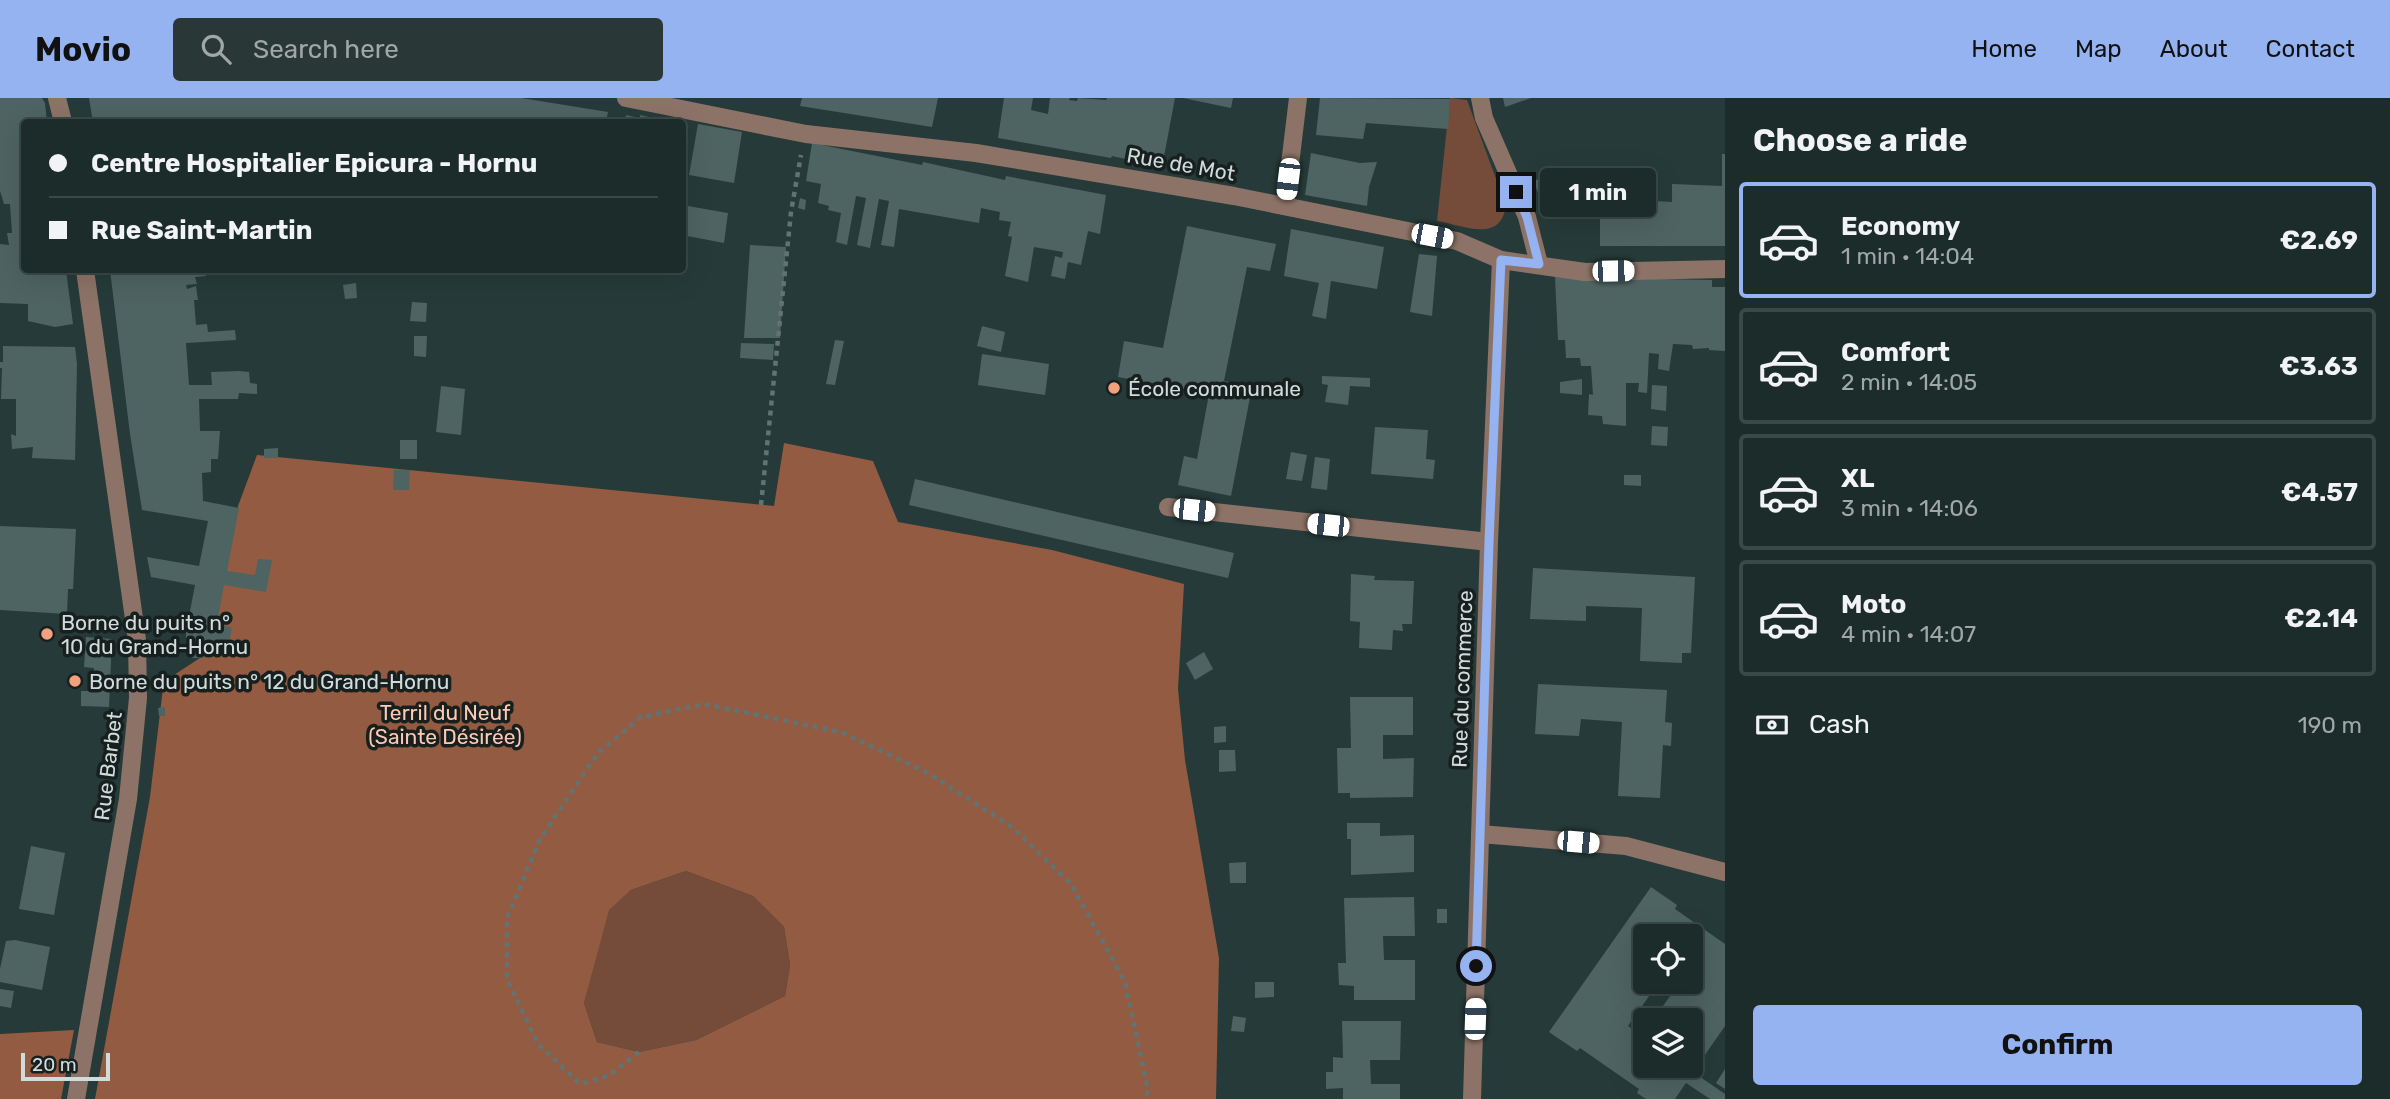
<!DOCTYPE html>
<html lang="en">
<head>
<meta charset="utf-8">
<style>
	body { margin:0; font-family:Rubik,sans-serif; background:#293837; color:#f1f3f6; height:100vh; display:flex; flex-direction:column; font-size:26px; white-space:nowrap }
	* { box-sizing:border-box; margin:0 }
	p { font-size:23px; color:#a0a7a9 }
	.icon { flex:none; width:38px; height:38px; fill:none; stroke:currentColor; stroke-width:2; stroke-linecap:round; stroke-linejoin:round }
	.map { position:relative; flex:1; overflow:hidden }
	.sheet { display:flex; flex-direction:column; background:#1c2c2b; width:665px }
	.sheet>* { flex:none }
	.top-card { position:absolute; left:21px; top:21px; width:665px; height:154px; border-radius:7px; box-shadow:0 7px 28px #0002,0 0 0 2px #3a4847; display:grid; align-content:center; height:154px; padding:0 28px; background:#1c2c2b }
	.tools { position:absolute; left:1633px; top:826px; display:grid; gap:14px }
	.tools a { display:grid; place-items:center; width:70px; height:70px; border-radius:7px; background:#1c2c2b; box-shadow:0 7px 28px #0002,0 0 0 2px #3a4847; font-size:35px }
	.scale { position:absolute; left:21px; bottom:18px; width:89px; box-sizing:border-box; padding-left:7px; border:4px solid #d0dcdb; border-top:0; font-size:19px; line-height:24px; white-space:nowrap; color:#d0dcdb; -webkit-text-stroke:5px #17201f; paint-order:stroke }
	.end { position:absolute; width:32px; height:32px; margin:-16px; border:9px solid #95b2f1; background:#111; box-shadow:0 0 0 4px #111 }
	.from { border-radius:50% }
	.bubble { position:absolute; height:49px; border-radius:7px; background:#1c2c2b; box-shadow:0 7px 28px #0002,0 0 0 2px #3a4847; font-size:23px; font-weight:700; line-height:49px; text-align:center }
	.car { position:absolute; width:21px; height:42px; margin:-21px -10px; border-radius:9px; box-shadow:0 0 5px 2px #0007; background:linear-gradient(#fff 24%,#345 0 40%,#fff 0 76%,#345 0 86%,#fff 0) }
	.top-card b { display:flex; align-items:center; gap:24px; height:66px; font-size:26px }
	.top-card b+b { border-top:2px solid #3a4847 }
	.top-card i { width:18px; height:18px; background:#f1f3f6 }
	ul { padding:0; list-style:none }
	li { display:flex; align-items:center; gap:21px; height:116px; margin:0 14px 10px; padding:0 14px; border:4px solid #3a4847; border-radius:7px }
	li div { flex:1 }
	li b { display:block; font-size:26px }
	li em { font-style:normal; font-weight:700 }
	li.active { border-color:#95b2f1 }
	li>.icon { width:63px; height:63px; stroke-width:1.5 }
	h2 { padding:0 28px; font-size:32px; line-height:84px }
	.pay { display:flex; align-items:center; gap:18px; height:77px; padding:0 28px; font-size:26px }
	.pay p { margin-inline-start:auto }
	.button { display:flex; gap:14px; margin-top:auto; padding:14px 28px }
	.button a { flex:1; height:80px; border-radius:7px; background:#95b2f1; color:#111; font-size:28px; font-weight:700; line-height:80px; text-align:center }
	header { display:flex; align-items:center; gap:42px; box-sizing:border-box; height:98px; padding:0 35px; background:#95b2f1; color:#111 }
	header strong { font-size:33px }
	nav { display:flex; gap:38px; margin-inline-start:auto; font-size:24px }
	.search { width:490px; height:63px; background:#293837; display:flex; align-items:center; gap:18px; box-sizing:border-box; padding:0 24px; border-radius:7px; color:#a0a7a9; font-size:26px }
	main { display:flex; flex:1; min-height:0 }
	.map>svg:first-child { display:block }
	.green { fill:#754c39 }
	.forest { fill:#935b41; fill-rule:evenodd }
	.building { fill:#4e6462; fill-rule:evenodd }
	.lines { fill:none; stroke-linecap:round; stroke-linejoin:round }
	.path { stroke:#627372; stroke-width:4.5; stroke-dasharray:5 5; stroke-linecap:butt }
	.minor { stroke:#8d7367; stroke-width:18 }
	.route { stroke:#95b2f1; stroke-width:9 }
	.poi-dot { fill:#f1a17d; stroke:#17201f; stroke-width:2.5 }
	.labels { text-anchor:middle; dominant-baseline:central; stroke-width:7; stroke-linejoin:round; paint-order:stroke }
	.street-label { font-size:21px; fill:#d0dcdb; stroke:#17201f }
	.poi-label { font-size:21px; fill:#d0dcdb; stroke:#17201f; text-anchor:start }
	.park-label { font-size:21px; fill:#fdc9b2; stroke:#17201f }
</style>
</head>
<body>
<header>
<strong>Movio</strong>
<div class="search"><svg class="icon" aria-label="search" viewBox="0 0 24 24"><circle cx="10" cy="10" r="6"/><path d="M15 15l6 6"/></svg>Search here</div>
<nav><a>Home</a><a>Map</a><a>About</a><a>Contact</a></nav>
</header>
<main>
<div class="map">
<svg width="1725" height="1001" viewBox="0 0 1725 1001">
	<rect width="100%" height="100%" fill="#263b39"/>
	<!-- green -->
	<g class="green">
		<path d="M 1450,0 L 1467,2 L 1506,108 C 1500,145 1465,128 1437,123 Z"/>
		<polygon points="686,773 753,798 784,829 790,867 785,898 696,942 639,954 597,944 584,905 608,812 631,792"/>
	</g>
	<!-- forest -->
	<g class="forest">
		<path d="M 784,345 L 873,363 L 898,424 L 1052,452 L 1184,486 L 1178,591 L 1185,662 L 1219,860 L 1216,1001 L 95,1001 L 150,699 L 163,590 L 174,577 L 206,556 L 212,538 L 238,408 L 257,357 L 774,408 ZM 686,773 L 753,798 L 784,829 L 790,867 L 785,898 L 696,942 L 639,954 L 597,944 L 584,905 L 609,812 L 631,792 Z"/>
		<polygon points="74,932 61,1001 0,1001 0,936"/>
	</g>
	<!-- building -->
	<g class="building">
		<polygon points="0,0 42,0 45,5 47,24 24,24 24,172 66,172 73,226 55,229 28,223 28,206 0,205 0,146 9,147 7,135 12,135 10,106 4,106 0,93"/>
		<polygon points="89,0 521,0 608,14 606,24 93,24"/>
		<polygon points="802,0 938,0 932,29 800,8"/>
		<polygon points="1004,0 1033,0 1031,12 1048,16 1050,0 1070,0 1069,2 1077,3 1078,0 1106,2 1107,0 1175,0 1162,69 1112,58 1111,60 998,40"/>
		<polygon points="1183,0 1233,0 1231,10"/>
		<polygon points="1320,0 1450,1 1448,31 1366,25 1363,41 1316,37"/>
		<polygon points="1503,0 1531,0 1505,9"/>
		<polygon points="626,17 640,20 640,17 672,24 625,24"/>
		<polygon points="698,26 742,34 734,85 689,77"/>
		<polygon points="812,45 922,67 923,64 1005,82 1006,78 1106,97 1100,136 1088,133 1081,167 1068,164 1065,181 1051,178 1055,158 1062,160 1063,154 1034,149 1028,184 1005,178 1012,139 1008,138 1011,124 999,122 1000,114 981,110 979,125 899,111 894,149 881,147 889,103 879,101 870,150 857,147 866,100 856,98 847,147 836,144 841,115 828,112 829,108 818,105 821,86 806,83"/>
		<polygon points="1311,55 1360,65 1377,64 1369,89 1367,108 1305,97"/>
		<polygon points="1722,56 1725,56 1725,148 1600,148 1600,111 1626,110 1626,79 1653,79 1655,103 1672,104 1672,86 1722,88"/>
		<polygon points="1585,79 1585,97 1539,97 1533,82"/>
		<polygon points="800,100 806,102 805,112 798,110"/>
		<polygon points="682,107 728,115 724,145 682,137"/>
		<polygon points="1187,128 1276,146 1270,173 1247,169 1224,283 1252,289 1231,398 1178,387 1184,358 1197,361 1209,296 1118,279 1124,243 1163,250"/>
		<polygon points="1291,131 1384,149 1377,191 1331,183 1326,221 1312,218 1319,185 1284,178"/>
		<polygon points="750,147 786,149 780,240 744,240"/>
		<polygon points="1419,156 1437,158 1432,218 1410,214"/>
		<polygon points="110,172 205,172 206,178 195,179 197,186 186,187 187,191 196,188 198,202 194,202 196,227 207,226 208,234 235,232 236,242 186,245 189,287 212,287 211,274 239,273 249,274 250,285 257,286 257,296 239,295 238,301 199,301 200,333 220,333 218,361 211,361 211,374 202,375 203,403 239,410 227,473 255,477 258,461 272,462 266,494 224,487 217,525 232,530 227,554 212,552 204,560 192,560 186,553 186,534 195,487 151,479 147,459 199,468 208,423 142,412 130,336"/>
		<polygon points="1555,179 1712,182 1712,189 1725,189 1725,253 1709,252 1709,250 1693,251 1692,247 1673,246 1669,273 1658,271 1659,256 1649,255 1647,295 1638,294 1639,285 1626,285 1626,328 1603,326 1602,318 1588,317 1589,296 1593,297 1591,268 1581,268 1580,260 1566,260 1565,242 1558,242"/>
		<polygon points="356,185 357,200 345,201 343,187"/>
		<polygon points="412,204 427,205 426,224 410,223"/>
		<polygon points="982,228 1005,234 1001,254 977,248"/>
		<polygon points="414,238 427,238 426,259 414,258"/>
		<polygon points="835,242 844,243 835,287 826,286"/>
		<polygon points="741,245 774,246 773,262 740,260"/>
		<polygon points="3,248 75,249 77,266 75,362 32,360 33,349 12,351 11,336 16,338 16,301 1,301 2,270 0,270 0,264 3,264"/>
		<polygon points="982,256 1049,266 1045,297 978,287"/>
		<polygon points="1322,278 1370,280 1370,289 1350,288 1348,307 1325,304 1328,287 1322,286"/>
		<polygon points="1582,281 1582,297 1560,295 1560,284"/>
		<polygon points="1652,287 1667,288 1666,313 1651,311"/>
		<polygon points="441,288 465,291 461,337 436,334"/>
		<polygon points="1652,328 1668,329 1667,348 1651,347"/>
		<polygon points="1375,329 1428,332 1426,361 1435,362 1433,381 1371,376"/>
		<rect x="400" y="342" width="17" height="19"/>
		<polygon points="278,350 278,360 264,360 264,351"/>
		<polygon points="1291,354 1307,357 1302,383 1286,381"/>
		<polygon points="1315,359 1330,361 1327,392 1311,390"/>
		<polygon points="394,372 410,372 409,392 393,392"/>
		<polygon points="1624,377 1641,377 1641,388 1624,387"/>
		<polygon points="915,381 1234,455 1228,480 909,407"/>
		<polygon points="0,428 76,431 73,491 68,491 67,516 0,512"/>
		<polygon points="1533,470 1695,479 1691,555 1682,555 1682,565 1640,563 1642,510 1586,508 1586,523 1530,521"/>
		<polygon points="1351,476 1375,478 1374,482 1414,483 1412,526 1402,526 1403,533 1393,532 1392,552 1359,550 1360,524 1350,523"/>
		<polygon points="86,539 112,541 109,609 81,608 81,593 93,593 94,570 84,569"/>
		<polygon points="1204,554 1213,571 1195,582 1186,565"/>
		<polygon points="1538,586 1667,592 1665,624 1672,625 1671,648 1663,647 1660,700 1618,698 1622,624 1581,621 1579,638 1535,636"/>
		<polygon points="1350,599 1413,599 1413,637 1383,637 1383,661 1414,660 1413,699 1350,700 1350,695 1338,695 1337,650 1351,650"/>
		<polygon points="165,609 165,618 159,618 158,610"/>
		<polygon points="1226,628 1226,644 1214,645 1214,629"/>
		<polygon points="1219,652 1235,652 1236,673 1219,674"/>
		<polygon points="1347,725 1380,725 1380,738 1414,737 1414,774 1351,777 1351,741 1347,741"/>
		<polygon points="31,748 65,755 54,817 19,811"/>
		<polygon points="1246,764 1246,785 1230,785 1229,765"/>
		<path d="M 1651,789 L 1677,807 L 1675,811 L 1725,846 L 1725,928 L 1693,974 L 1725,996 L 1725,1001 L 1710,1001 L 1686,985 L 1675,1001 L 1646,1001 L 1637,995 L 1639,991 L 1580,950 L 1577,953 L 1549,934 ZM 1645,838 L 1690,838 L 1690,884 L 1680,884 L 1663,908 L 1673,916 L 1668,922 L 1690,922 L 1690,968 L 1645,968 L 1645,940 L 1628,928 L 1659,884 L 1645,884 Z"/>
		<polygon points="1414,799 1415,838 1383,838 1384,862 1415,862 1415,902 1354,902 1354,888 1339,887 1338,865 1346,865 1344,800"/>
		<rect x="1437" y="811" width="10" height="14"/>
		<polygon points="15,842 50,849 42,892 0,884 0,871 6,843"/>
		<polygon points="1255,884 1274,884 1274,899 1255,900"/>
		<polygon points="0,891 14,893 11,910 0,908"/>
		<polygon points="1233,918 1246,920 1244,934 1231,933"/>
		<polygon points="1342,923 1401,923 1400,962 1370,962 1371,986 1400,986 1400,1001 1343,1001 1343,990 1326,991 1326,974 1333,974 1333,959 1343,960"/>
		<polygon points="1725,971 1725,991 1716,985"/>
	</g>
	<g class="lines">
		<!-- path -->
		<g class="path">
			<polyline points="761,407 791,114 801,57"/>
			<polyline points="639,954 608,978 580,986 538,946 507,881 507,820 540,741 598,655 641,619 704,606 841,634 928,675 1012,729 1071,786 1125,884 1148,992 1145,1001"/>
		</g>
		<!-- minor -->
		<g class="minor">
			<polyline points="57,0 63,24"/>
			<polyline points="626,0 806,36 976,55 1234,98 1457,143 1501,162 1585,174 1725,171"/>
			<polyline points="1480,0 1484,20 1527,119 1539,166"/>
			<polyline points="1285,108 1298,0"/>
			<polyline points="1168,409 1489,444"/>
			<polyline points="1480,736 1626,748 1725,774"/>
			<polyline points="76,1001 128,701 138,600 137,542 85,172"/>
			<polyline points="1472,1001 1489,444 1501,162"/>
		</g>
	</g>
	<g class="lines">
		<!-- route -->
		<polyline class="route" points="1476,868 1489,444 1501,162 1539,166 1527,119 1516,94"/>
	</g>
	<!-- markers -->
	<g class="poi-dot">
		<circle cx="1114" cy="290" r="7"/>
		<circle cx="47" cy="536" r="7"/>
		<circle cx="75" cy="583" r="7"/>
	</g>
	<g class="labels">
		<!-- street labels -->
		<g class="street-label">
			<text transform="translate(1181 66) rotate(10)">Rue de Mot</text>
			<text transform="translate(1462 581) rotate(-88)">Rue du commerce</text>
			<text transform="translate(108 668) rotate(-83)">Rue Barbet</text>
		</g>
		<!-- poi labels -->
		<g class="poi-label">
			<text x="1128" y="290">École communale</text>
			<text x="61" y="524">Borne du puits n°<tspan x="61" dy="24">10 du Grand-Hornu</tspan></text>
			<text x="89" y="583">Borne du puits n° 12 du Grand-Hornu</text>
		</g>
		<!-- park labels -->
		<g class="park-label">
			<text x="445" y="614">Terril du Neuf<tspan x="445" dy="24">(Sainte Désirée)</tspan></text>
		</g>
	</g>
</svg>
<div class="tools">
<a><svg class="icon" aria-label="locate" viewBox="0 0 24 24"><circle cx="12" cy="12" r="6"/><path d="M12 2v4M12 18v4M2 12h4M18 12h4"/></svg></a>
<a><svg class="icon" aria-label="layers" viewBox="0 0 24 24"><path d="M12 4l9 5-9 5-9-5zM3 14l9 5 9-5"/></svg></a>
</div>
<div class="scale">20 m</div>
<i class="end from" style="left:1476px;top:868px"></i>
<i class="end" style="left:1516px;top:94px"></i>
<div class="bubble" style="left:1540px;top:70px;width:116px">1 min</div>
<i class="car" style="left:1288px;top:81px;rotate:187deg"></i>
<i class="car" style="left:1432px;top:138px;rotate:101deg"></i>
<i class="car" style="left:1613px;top:173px;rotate:89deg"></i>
<i class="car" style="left:1194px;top:412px;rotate:96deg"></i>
<i class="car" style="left:1328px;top:427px;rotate:276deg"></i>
<i class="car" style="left:1578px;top:744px;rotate:95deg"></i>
<i class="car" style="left:1475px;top:921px;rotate:2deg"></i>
<div class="top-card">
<b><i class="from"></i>Centre Hospitalier Epicura - Hornu</b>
<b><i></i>Rue Saint-Martin</b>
</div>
</div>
<section class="sheet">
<h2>Choose a ride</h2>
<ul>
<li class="active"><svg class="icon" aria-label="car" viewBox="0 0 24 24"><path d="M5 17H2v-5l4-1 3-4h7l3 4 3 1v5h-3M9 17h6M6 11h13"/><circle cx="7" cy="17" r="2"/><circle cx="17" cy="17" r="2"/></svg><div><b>Economy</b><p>1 min · 14:04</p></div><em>€2.69</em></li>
<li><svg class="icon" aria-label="car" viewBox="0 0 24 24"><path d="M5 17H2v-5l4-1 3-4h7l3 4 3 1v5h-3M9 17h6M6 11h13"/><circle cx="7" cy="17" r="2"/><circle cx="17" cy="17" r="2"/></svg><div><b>Comfort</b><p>2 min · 14:05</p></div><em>€3.63</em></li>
<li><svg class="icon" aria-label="car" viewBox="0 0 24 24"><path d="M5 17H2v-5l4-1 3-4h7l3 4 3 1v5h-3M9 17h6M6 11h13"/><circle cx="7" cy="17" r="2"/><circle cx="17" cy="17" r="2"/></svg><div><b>XL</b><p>3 min · 14:06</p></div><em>€4.57</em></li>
<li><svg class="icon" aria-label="car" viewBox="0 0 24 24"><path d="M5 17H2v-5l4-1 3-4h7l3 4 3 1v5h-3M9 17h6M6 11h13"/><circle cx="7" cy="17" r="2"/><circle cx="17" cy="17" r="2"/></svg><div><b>Moto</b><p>4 min · 14:07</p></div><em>€2.14</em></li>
</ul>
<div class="pay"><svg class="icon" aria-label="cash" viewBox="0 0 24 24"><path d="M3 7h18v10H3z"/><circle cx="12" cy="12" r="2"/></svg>Cash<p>190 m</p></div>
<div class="button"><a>Confirm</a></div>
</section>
</main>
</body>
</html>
